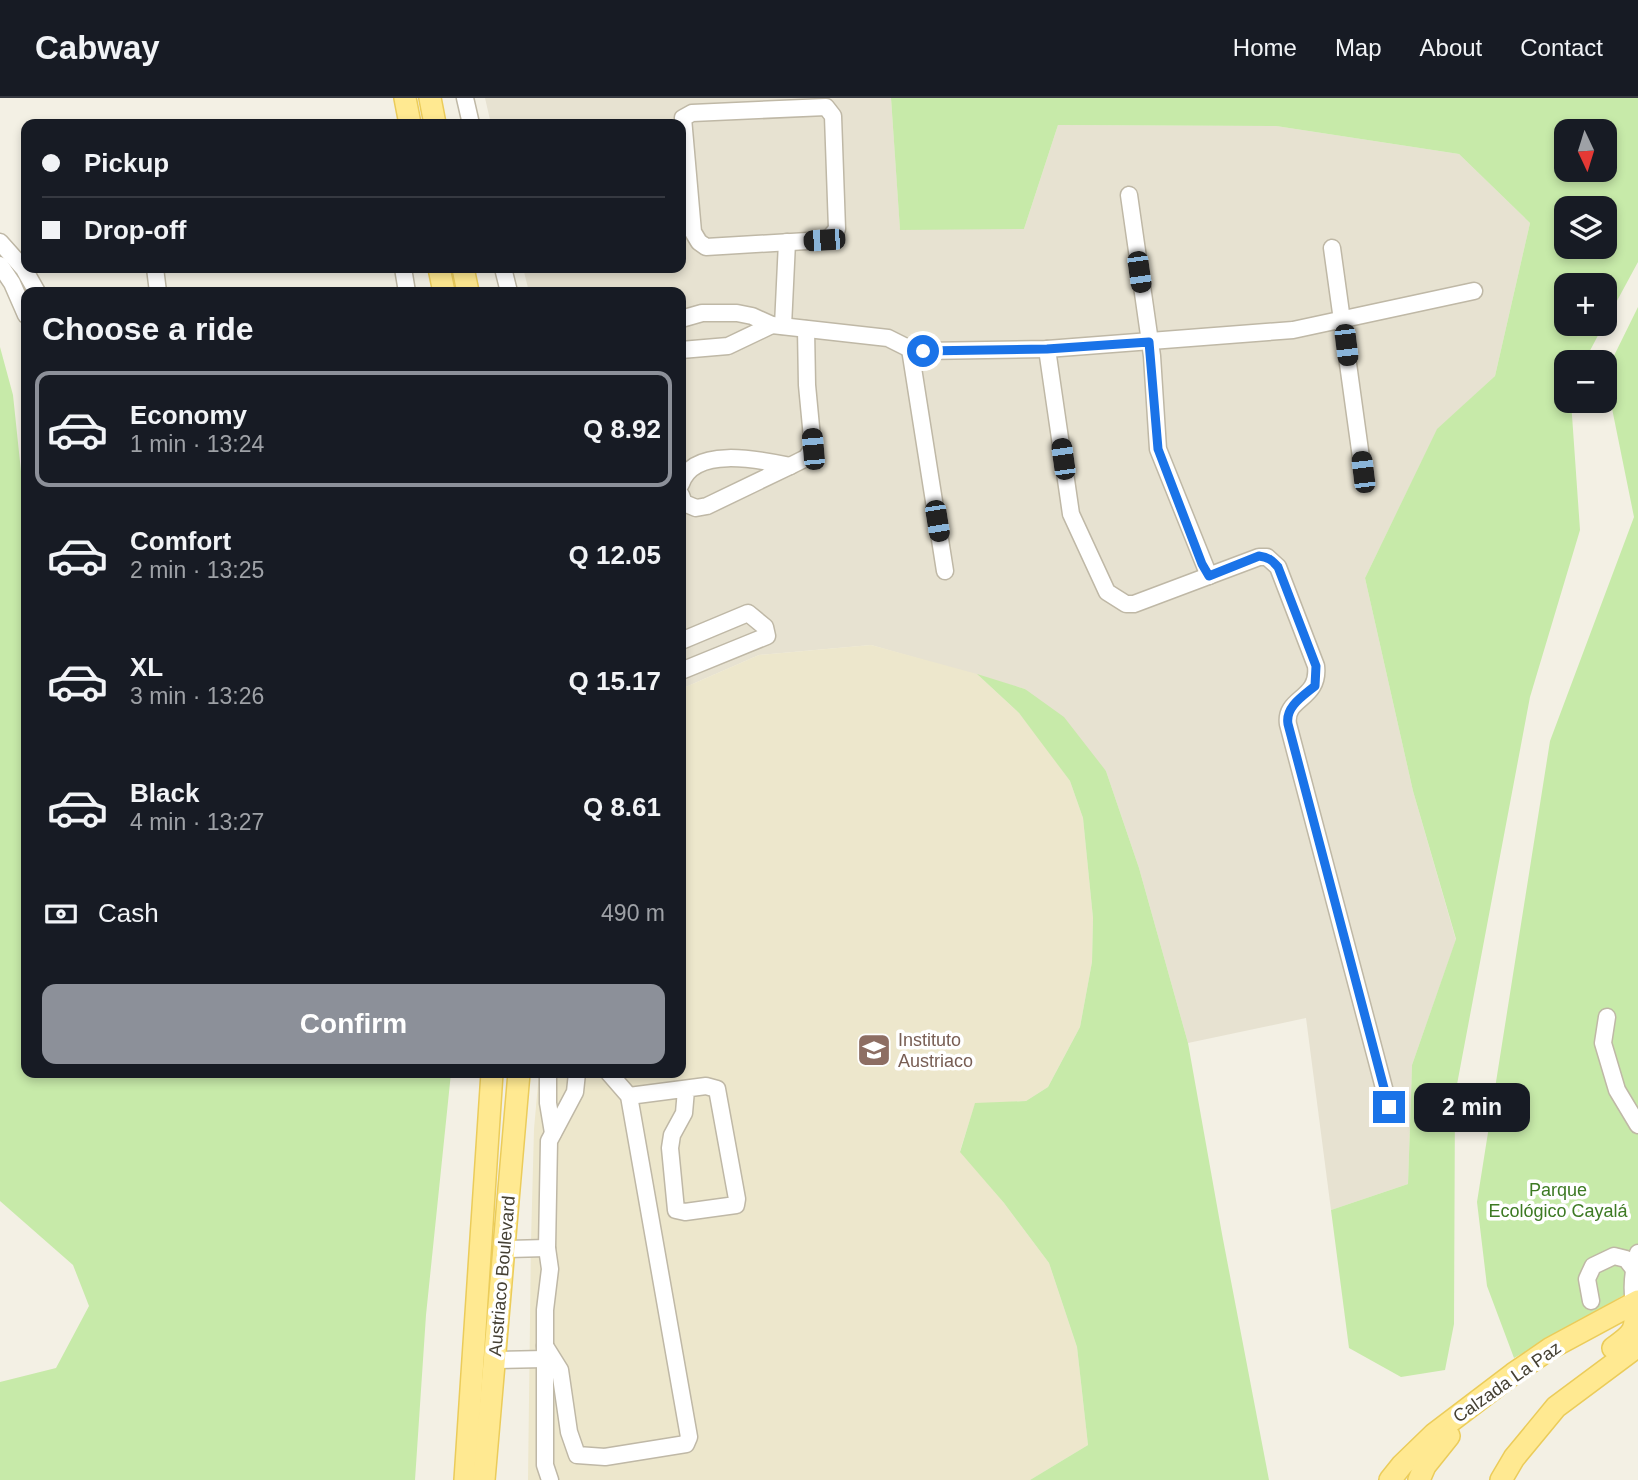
<!DOCTYPE html>
<html lang="en">
<head>
<meta charset="utf-8">
<style>
	body { margin:0; font-family:Arial,sans-serif; background:#242831; color:#f1f3f6; height:100vh; display:flex; flex-direction:column; font-size:26px; white-space:nowrap }
	* { box-sizing:border-box; margin:0 }
	p { font-size:23px; color:#9ea1a6 }
	.icon { flex:none; width:38px; height:38px; fill:none; stroke:currentColor; stroke-width:2; stroke-linecap:round; stroke-linejoin:round }
	.map { position:relative; flex:1; overflow:hidden }
	.drawer { position:absolute; left:21px; top:189px; width:665px; height:791px; display:flex; flex-direction:column; background:#171b24; border-radius:14px; box-shadow:0 4px 10px #0003 }
	.drawer>* { flex:none }
	.banner { position:absolute; left:21px; top:21px; width:665px; height:154px; border-radius:14px; box-shadow:0 4px 10px #0003; display:grid; align-content:center; height:154px; padding:0 21px; background:#171b24 }
	.needle { width:46px; rotate:176deg }
	.tools { position:absolute; left:1554px; top:21px; display:grid; gap:14px }
	.tools a { display:grid; place-items:center; width:63px; height:63px; border-radius:14px; background:#171b24; box-shadow:0 4px 10px #0003; font-size:35px }
	.end { position:absolute; width:32px; height:32px; margin:-16px; border:9px solid #1a73e8; background:#fff; box-shadow:0 0 0 4px #fff }
	.from { border-radius:50% }
	.bubble { position:absolute; height:49px; border-radius:14px; background:#171b24; box-shadow:0 4px 10px #0003; font-size:23px; font-weight:800; line-height:49px; text-align:center }
	.car { position:absolute; width:21px; height:42px; margin:-21px -10px; border-radius:9px; box-shadow:0 0 5px 2px #0007; background:linear-gradient(#222 24%,#8ab4d8 0 40%,#222 0 76%,#8ab4d8 0 86%,#222 0) }
	.banner b { display:flex; align-items:center; gap:24px; height:66px; font-size:26px }
	.banner b+b { border-top:2px solid #363941 }
	.banner i { width:18px; height:18px; background:#f1f3f6 }
	ul { padding:0; list-style:none }
	li { display:flex; align-items:center; gap:21px; height:116px; margin:0 14px 10px; padding:0 7px; border:4px solid transparent; border-radius:14px }
	li div { flex:1 }
	li b { display:block; font-size:26px }
	li em { font-style:normal; font-weight:800 }
	li.selected { border-color:#8c9099 }
	li>.icon { width:63px; height:63px; stroke-width:1.5 }
	h2 { padding:0 21px; font-size:32px; line-height:84px }
	.pay { display:flex; align-items:center; gap:18px; height:77px; padding:0 21px; font-size:26px }
	.pay p { margin-inline-start:auto }
	.primary-button { display:flex; gap:14px; margin-top:auto; padding:14px 21px }
	.primary-button a { flex:1; height:80px; border-radius:14px; background:#8c9099; color:#fff; font-size:28px; font-weight:800; line-height:80px; text-align:center }
	header { display:flex; align-items:center; gap:42px; box-sizing:border-box; height:98px; padding:0 35px; background:#171b24; border-bottom:2px solid #363941 }
	header strong { font-size:33px }
	nav { display:flex; gap:38px; margin-inline-start:auto; font-size:24px }
	.map>svg:first-child { display:block }
	.residential { fill:#e7e2d1 }
	.education { fill:#ede7cc }
	.green { fill:#c7eaa9; fill-rule:evenodd }
	.lines { fill:none; stroke-linecap:round; stroke-linejoin:round }
	.minor-casing { stroke:#bfb8a6; stroke-width:19 }
	.major-casing { stroke:#ebcc5a; stroke-width:24 }
	.minor { stroke:#fff; stroke-width:16 }
	.major { stroke:#ffe991; stroke-width:21 }
	.route { stroke:#1a73e8; stroke-width:9 }
	.labels { text-anchor:middle; dominant-baseline:central; stroke-width:7; stroke-linejoin:round; paint-order:stroke }
	.education-label { font-size:18px; fill:#785e54; stroke:#fff; text-anchor:start }
	.park-label { font-size:18px; fill:#3d7a23; stroke:#fff }
	.street-label { font-size:18px; fill:#454033; stroke:#fff }
</style>
</head>
<body>
<header>
<strong>Cabway</strong>
<nav><a>Home</a><a>Map</a><a>About</a><a>Contact</a></nav>
</header>
<div class="map">
<svg width="1638" height="1382" viewBox="0 0 1638 1382">
	<rect width="100%" height="100%" fill="#f3f0e4"/>
	<!-- residential -->
	<polygon class="residential" points="485,0 891,0 900,131 1024,131 1058,27 1276,28 1459,56 1530,125 1495,278 1437,332 1365,480 1413,693 1456,842 1412,967 1408,1086 1331,1112 1306,920 1188,945 1139,770 1106,673 1025,591 871,547 759,557 681,591 681,194 529,194 523,170 681,170 681,26 491,26"/>
	<!-- education -->
	<polygon class="education" points="871,547 977,576 1019,615 1038,639 1070,683 1083,720 1093,820 1092,864 1080,929 1048,989 1026,1003 975,1006 960,1053 1004,1105 1049,1165 1077,1249 1088,1347 1030,1382 528,1382 531,1143 534,1031 539,975 681,975 681,591 759,557"/>
	<!-- green -->
	<g class="green">
		<path d="M 891,0 L 1638,0 L 1638,164 L 1605,225 L 1605,187 L 1566,187 L 1566,226 L 1604,226 L 1584,264 L 1566,264 L 1566,303 L 1571,303 L 1580,432 L 1530,599 L 1455,997 L 1454,1226 L 1445,1272 L 1401,1279 L 1349,1250 L 1331,1112 L 1408,1086 L 1412,967 L 1456,841 L 1413,693 L 1365,480 L 1437,331 L 1495,278 L 1530,125 L 1459,56 L 1276,28 L 1058,27 L 1024,131 L 900,132 ZM 1566,33 L 1605,33 L 1605,72 L 1566,72 ZM 1566,110 L 1605,110 L 1605,149 L 1566,149 Z"/>
		<polygon points="1638,209 1638,1189 1514,1260 1487,1188 1477,1104 1550,643 1634,419 1605,276"/>
		<polygon points="0,249 13,297 26,421 26,975 451,975 426,1217 415,1382 0,1382 0,1284 56,1270 89,1208 73,1167 0,1103"/>
		<polygon points="977,576 1025,591 1064,619 1106,673 1139,770 1188,945 1222,1136 1269,1382 1030,1382 1088,1347 1077,1249 1049,1165 1004,1105 960,1054 975,1005 1026,1003 1048,989 1080,929 1092,864 1093,820 1083,720 1070,683 1019,615"/>
	</g>
	<g class="lines">
		<!-- minor casing -->
		<g class="minor-casing">
			<g id="minor">
				<polyline points="465,0 471,26"/>
				<polygon points="826,9 833,18 837,131 830,139 824,142 706,149 699,144 693,134 683,20 692,15"/>
				<polyline points="1129,97 1152,258 1158,351 1209,478"/>
				<polyline points="0,144 24,171 37,194"/>
				<polyline points="1332,150 1363,374"/>
				<polyline points="0,167 12,185 26,217"/>
				<polyline points="155,170 158,194"/>
				<polyline points="403,170 407,194"/>
				<polyline points="503,170 509,194"/>
				<polyline points="681,221 702,215 737,215 752,218 772,227 888,240 910,251 923,253 1047,251 1293,232 1474,193"/>
				<polyline points="783,228 787,144"/>
				<polyline points="910,251 945,473"/>
				<path d="M 1047,251 L 1071,416 L 1107,494 L 1126,506 L 1134,506 L 1259,459 L 1267,459 L 1278,469 L 1316,568 C 1320,602 1284,599 1288,626 L 1389,1009"/>
				<polyline points="681,252 728,248 772,227"/>
				<polyline points="790,368 806,360 813,350 807,287 806,231"/>
				<path d="M 681,386 C 693,347 761,362 790,368 L 707,408 L 696,410 L 684,405 L 681,397"/>
				<polyline points="681,543 748,515 765,529 767,538 681,573"/>
				<polyline points="1607,919 1603,945 1617,992 1638,1027"/>
				<polyline points="548,975 548,1005 553,1035"/>
				<polyline points="629,998 706,988 717,991 737,1101 736,1107 685,1114 676,1112 670,1050 672,1037 684,1015 686,992"/>
				<polyline points="504,1151 547,1150"/>
				<polyline points="1591,1203 1587,1181 1593,1168 1614,1158 1626,1161 1633,1170"/>
				<path d="M 1634,1206 C 1631,1188 1633,1172 1638,1155"/>
				<polyline points="545,1248 560,1272 569,1334 577,1357 605,1359 686,1346 689,1339 629,998 609,975"/>
				<polyline points="495,1262 545,1261"/>
				<polyline points="550,1382 545,1367 545,1212 550,1171 547,1150 549,1043 575,994 577,975"/>
			</g>
		</g>
		<!-- major casing -->
		<g class="major-casing">
			<g id="major">
				<polyline points="405,0 410,26"/>
				<polyline points="430,0 435,26"/>
				<polyline points="439,170 444,194"/>
				<polyline points="463,170 468,194"/>
				<path d="M 1613,1250 C 1633,1236 1638,1232 1634,1206"/>
				<polyline points="465,1382 492,975"/>
				<polyline points="484,1382 519,975"/>
				<polyline points="1390,1382 1402,1367 1434,1336 1513,1276 1551,1250 1638,1203"/>
				<polyline points="1419,1382 1425,1368 1449,1338"/>
				<polyline points="1501,1382 1514,1360 1556,1309 1638,1248"/>
			</g>
		</g>
		<!-- minor -->
		<use href="#minor" class="minor"/>
		<!-- major -->
		<use href="#major" class="major"/>
	</g>
	<g class="lines">
		<!-- route -->
		<path class="route" d="M 923,253 L 1047,251 L 1149,244 L 1158,351 L 1202,466 L 1209,478 L 1259,458 C 1268,459 1272,462 1278,469 L 1316,568 L 1315,588 C 1303,598 1285,609 1288,626 L 1389,1009"/>
	</g>
	<!-- icons -->
	<defs>
		<g id="school-square" transform="scale(1.75)"><rect x="-9" y="-9" width="18" height="18" rx="4" fill="#8d6e63" stroke="#fff"/><path d="M0-5L7-2L0 1L-7-2ZM-4 1L0 2.5L4 1V4Q0 6-4 4Z" fill="#fff"/></g>
	</defs>
	<g fill-rule="evenodd">
		<use href="#school-square" x="874" y="952"/>
	</g>
	<g class="labels">
		<!-- education labels -->
		<g class="education-label">
			<text x="898" y="942">Instituto<tspan x="898" dy="21">Austriaco</tspan></text>
		</g>
		<!-- park labels -->
		<g class="park-label">
			<text x="1558" y="1092">Parque<tspan x="1558" dy="21">Ecológico Cayalá</tspan></text>
		</g>
		<!-- street labels -->
		<g class="street-label">
			<text transform="translate(502 1178) rotate(-85)">Austriaco Boulevard</text>
			<text transform="translate(1507 1284) rotate(-35)">Calzada La Paz</text>
		</g>
	</g>
</svg>
<div class="tools">
<a><svg class="needle" viewBox="-14 -14 28 28"><path d="M0-13l5 13h-10z" fill="#e53935"/><path d="M0 13l5-13h-10z" fill="#9ea1a6"/></svg></a>
<a><svg class="icon" aria-label="layers" viewBox="0 0 24 24"><path d="M12 4l9 5-9 5-9-5zM3 14l9 5 9-5"/></svg></a>
<a>+</a>
<a>−</a>
</div>
<i class="end from" style="left:923px;top:253px"></i>
<i class="end" style="left:1389px;top:1009px"></i>
<div class="bubble" style="left:1414px;top:985px;width:116px">2 min</div>
<i class="car" style="left:824px;top:142px;rotate:266deg"></i>
<i class="car" style="left:1139px;top:174px;rotate:172deg"></i>
<i class="car" style="left:1346px;top:247px;rotate:173deg"></i>
<i class="car" style="left:813px;top:351px;rotate:355deg"></i>
<i class="car" style="left:1063px;top:361px;rotate:352deg"></i>
<i class="car" style="left:1363px;top:374px;rotate:353deg"></i>
<i class="car" style="left:937px;top:423px;rotate:171deg"></i>
<div class="banner">
<b><i class="from"></i>Pickup</b>
<b><i></i>Drop-off</b>
</div>
<section class="drawer">
<h2>Choose a ride</h2>
<ul>
<li class="selected"><svg class="icon" aria-label="car" viewBox="0 0 24 24"><path d="M5 17H2v-5l4-1 3-4h7l3 4 3 1v5h-3M9 17h6M6 11h13"/><circle cx="7" cy="17" r="2"/><circle cx="17" cy="17" r="2"/></svg><div><b>Economy</b><p>1 min · 13:24</p></div><em>Q 8.92</em></li>
<li><svg class="icon" aria-label="car" viewBox="0 0 24 24"><path d="M5 17H2v-5l4-1 3-4h7l3 4 3 1v5h-3M9 17h6M6 11h13"/><circle cx="7" cy="17" r="2"/><circle cx="17" cy="17" r="2"/></svg><div><b>Comfort</b><p>2 min · 13:25</p></div><em>Q 12.05</em></li>
<li><svg class="icon" aria-label="car" viewBox="0 0 24 24"><path d="M5 17H2v-5l4-1 3-4h7l3 4 3 1v5h-3M9 17h6M6 11h13"/><circle cx="7" cy="17" r="2"/><circle cx="17" cy="17" r="2"/></svg><div><b>XL</b><p>3 min · 13:26</p></div><em>Q 15.17</em></li>
<li><svg class="icon" aria-label="car" viewBox="0 0 24 24"><path d="M5 17H2v-5l4-1 3-4h7l3 4 3 1v5h-3M9 17h6M6 11h13"/><circle cx="7" cy="17" r="2"/><circle cx="17" cy="17" r="2"/></svg><div><b>Black</b><p>4 min · 13:27</p></div><em>Q 8.61</em></li>
</ul>
<div class="pay"><svg class="icon" aria-label="cash" viewBox="0 0 24 24"><path d="M3 7h18v10H3z"/><circle cx="12" cy="12" r="2"/></svg>Cash<p>490 m</p></div>
<div class="primary-button"><a>Confirm</a></div>
</section>
</div>
</body>
</html>
